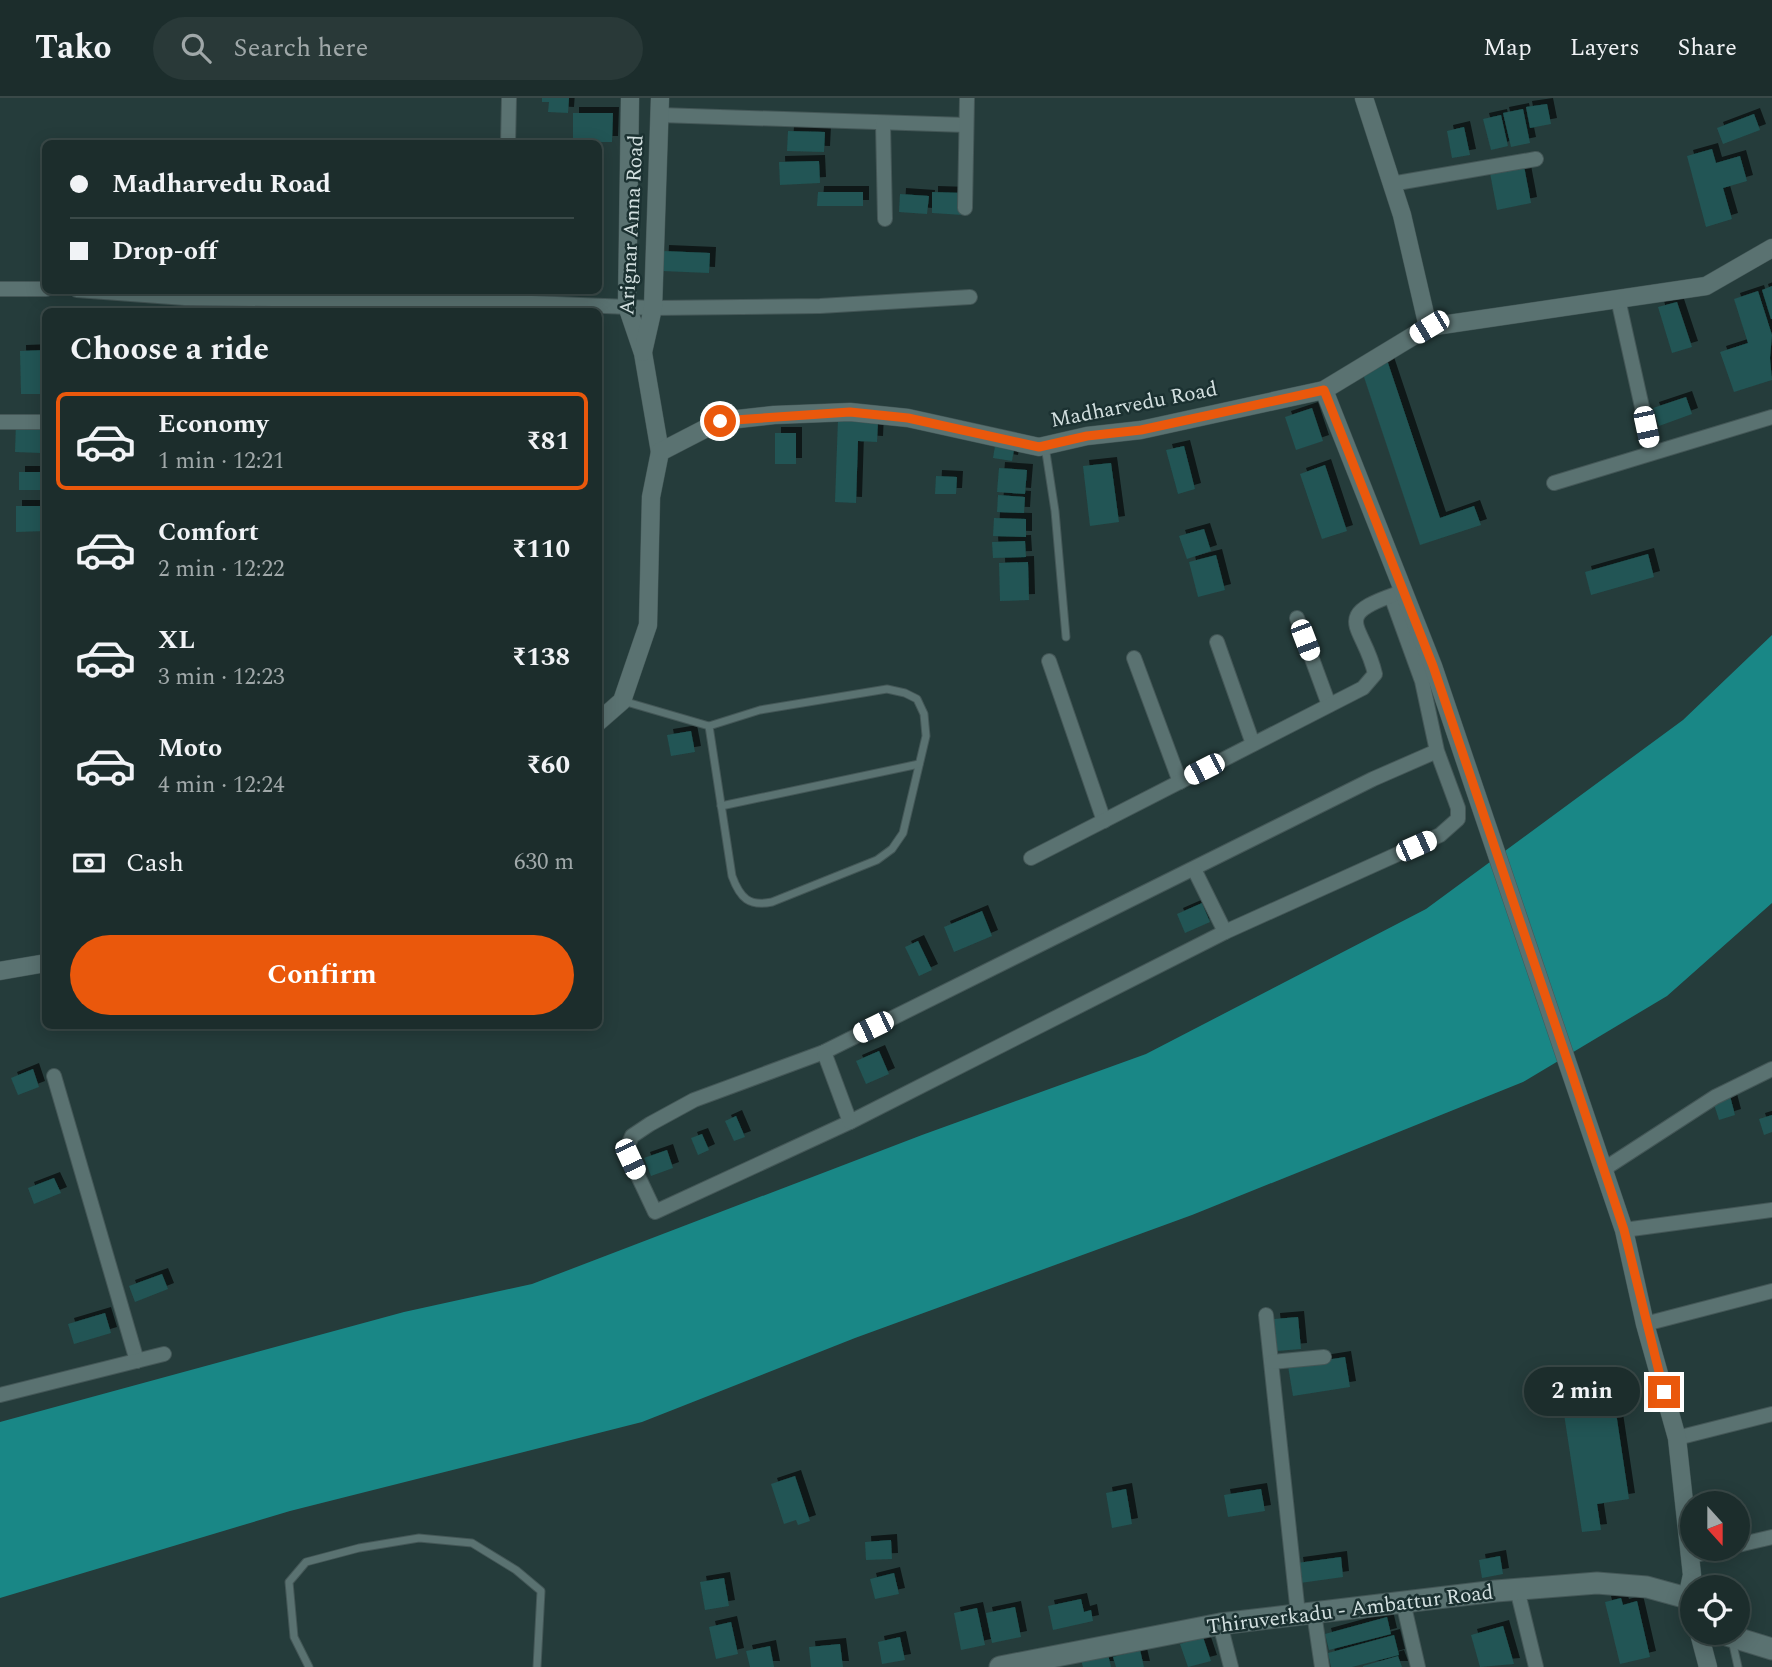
<!DOCTYPE html>
<html lang="en">
<head>
<meta charset="utf-8">
<style>
	body { margin:0; font-family:Spectral,serif; background:#293938; color:#f1f3f6; height:100vh; display:flex; flex-direction:column; font-size:26px; white-space:nowrap }
	* { box-sizing:border-box; margin:0 }
	p { font-size:23px; color:#a0a8a9 }
	.icon { flex:none; width:38px; height:38px; fill:none; stroke:currentColor; stroke-width:2; stroke-linecap:round; stroke-linejoin:round }
	.map { position:relative; flex:1; overflow:hidden }
	.details { position:absolute; left:42px; top:210px; width:560px; height:721px; display:flex; flex-direction:column; background:#1c2d2c; border-radius:10px; box-shadow:0 4px 18px #0003,0 0 0 2px #3a4948 }
	.details>* { flex:none }
	.banner { position:absolute; left:42px; top:42px; width:560px; height:154px; border-radius:10px; box-shadow:0 4px 18px #0003,0 0 0 2px #3a4948; display:grid; align-content:center; height:154px; padding:0 28px; background:#1c2d2c }
	.needle { width:46px; rotate:159deg }
	.controls { position:absolute; left:1680px; top:1393px; display:grid; gap:14px }
	.controls a { display:grid; place-items:center; width:70px; height:70px; border-radius:50%; background:#1c2d2c; box-shadow:0 4px 18px #0003,0 0 0 2px #3a4948; font-size:35px }
	.end { position:absolute; width:32px; height:32px; margin:-16px; border:9px solid #ea580c; background:#fff; box-shadow:0 0 0 4px #fff }
	.from { border-radius:50% }
	.bubble { position:absolute; height:49px; border-radius:24px; background:#1c2d2c; box-shadow:0 4px 18px #0003,0 0 0 2px #3a4948; font-size:23px; font-weight:700; line-height:49px; text-align:center }
	.car { position:absolute; width:21px; height:42px; margin:-21px -10px; border-radius:9px; box-shadow:0 0 5px 2px #0007; background:linear-gradient(#fff 24%,#345 0 40%,#fff 0 76%,#345 0 86%,#fff 0) }
	.banner b { display:flex; align-items:center; gap:24px; height:66px; font-size:26px }
	.banner b+b { border-top:2px solid #3a4948 }
	.banner i { width:18px; height:18px; background:#f1f3f6 }
	ul { padding:0; list-style:none }
	li { display:flex; align-items:center; gap:21px; height:98px; margin:0 14px 10px; padding:0 14px; border:4px solid transparent; border-radius:10px }
	li div { flex:1 }
	li b { display:block; font-size:26px }
	li em { font-style:normal; font-weight:700 }
	li.selected { border-color:#ea580c }
	li>.icon { width:63px; height:63px; stroke-width:1.5 }
	h2 { padding:0 28px; font-size:32px; line-height:84px }
	.pay { display:flex; align-items:center; gap:18px; height:77px; padding:0 28px; font-size:26px }
	.pay p { margin-inline-start:auto }
	.button { display:flex; gap:14px; margin-top:auto; padding:14px 28px }
	.button a { flex:1; height:80px; border-radius:42px; background:#ea580c; color:#fff; font-size:28px; font-weight:700; line-height:80px; text-align:center }
	header { display:flex; align-items:center; gap:42px; box-sizing:border-box; height:98px; padding:0 35px; background:#1c2d2c; border-bottom:2px solid #3a4948 }
	header strong { font-size:33px }
	nav { display:flex; gap:38px; margin-inline-start:auto; font-size:24px }
	.search { width:490px; height:63px; background:#293938; display:flex; align-items:center; gap:18px; box-sizing:border-box; padding:0 24px; border-radius:38px; color:#a0a8a9; font-size:26px }
	.map>svg:first-child { display:block }
	.water { fill:#198786 }
	.building { fill:#215554; filter:url(#shadow) }
	.lines { fill:none; stroke-linecap:round; stroke-linejoin:round }
	.service-casing { stroke:#445757; stroke-width:9 }
	.minor-casing { stroke:#445757; stroke-width:16 }
	.tertiary-casing { stroke:#445757; stroke-width:19 }
	.secondary-casing { stroke:#445757; stroke-width:23 }
	.service { stroke:#5a7271; stroke-width:7 }
	.minor { stroke:#5a7271; stroke-width:14 }
	.tertiary { stroke:#5a7271; stroke-width:18 }
	.secondary { stroke:#5a7271; stroke-width:21 }
	.route { stroke:#ea580c; stroke-width:9 }
	.labels { text-anchor:middle; dominant-baseline:central; stroke-width:5; stroke-linejoin:round; paint-order:stroke }
	.street-label { font-size:21px; fill:#d3e0e0; stroke:#1b3131 }
</style>
</head>
<body>
<header>
<strong>Tako</strong>
<div class="search"><svg class="icon" aria-label="search" viewBox="0 0 24 24"><circle cx="10" cy="10" r="6"/><path d="M15 15l6 6"/></svg>Search here</div>
<nav><a>Map</a><a>Layers</a><a>Share</a></nav>
</header>
<div class="map">
<svg width="1772" height="1569" viewBox="0 0 1772 1569">
	<defs>
		<filter id="shadow"><feDropShadow dx="6" dy="-6" stdDeviation="0" flood-color="#0009"/></filter>
	</defs>
	<rect width="100%" height="100%" fill="#253c3b"/>
	<!-- water -->
	<polygon class="water" points="1772,537 1772,805 1667,898 1523,984 1192,1117 855,1240 642,1324 290,1413 0,1500 0,1324 404,1214 532,1186 922,1037 1146,956 1426,811 1683,622"/>
	<!-- building -->
	<g class="building">
		<polygon points="542,0 569,0 568,15 548,14 549,4 542,4"/>
		<polygon points="1547,6 1551,26 1530,30 1526,9"/>
		<polygon points="1523,11 1530,45 1511,49 1503,15"/>
		<polygon points="573,15 613,15 612,44 573,44"/>
		<polygon points="1754,16 1760,32 1723,46 1717,30"/>
		<polygon points="1501,17 1508,48 1491,52 1483,21"/>
		<polygon points="1464,29 1470,57 1452,60 1447,33"/>
		<polygon points="788,33 825,34 824,54 787,53"/>
		<polygon points="1712,51 1716,65 1740,58 1747,83 1723,90 1732,121 1706,129 1687,58"/>
		<polygon points="819,63 820,85 780,87 779,64"/>
		<polygon points="1524,68 1531,105 1497,112 1490,75"/>
		<polygon points="818,94 863,94 863,108 817,108"/>
		<polygon points="932,94 964,95 963,117 932,115"/>
		<polygon points="900,96 929,98 927,116 899,114"/>
		<polygon points="663,153 710,155 709,175 662,173"/>
		<polygon points="1772,188 1772,221 1771,221 1762,192"/>
		<polygon points="1758,193 1772,237 1770,260 1772,282 1734,294 1720,254 1748,245 1734,201"/>
		<polygon points="1677,204 1692,249 1672,255 1658,209"/>
		<polygon points="192,205 223,208 222,214 192,214"/>
		<polygon points="46,252 46,296 21,296 20,253"/>
		<polygon points="1387,262 1440,420 1474,408 1481,427 1420,447 1361,270"/>
		<polygon points="1686,299 1692,316 1659,328 1653,310"/>
		<polygon points="1312,310 1323,343 1296,352 1285,319"/>
		<polygon points="838,321 878,323 877,344 858,343 856,405 835,404"/>
		<polygon points="16,325 42,326 41,355 15,354"/>
		<rect x="775" y="335" width="21" height="31"/>
		<polygon points="996,342 1015,346 1012,363 993,360"/>
		<polygon points="1184,348 1195,391 1178,396 1166,352"/>
		<polygon points="1111,365 1119,424 1090,428 1083,368"/>
		<polygon points="1325,367 1347,433 1322,441 1300,376"/>
		<polygon points="999,370 1027,372 1025,396 997,394"/>
		<rect x="19" y="374" width="27" height="18"/>
		<polygon points="936,378 957,379 956,396 935,396"/>
		<polygon points="998,397 1025,399 1024,415 997,414"/>
		<polygon points="16,408 46,408 46,433 16,434"/>
		<polygon points="994,420 1026,421 1026,439 993,438"/>
		<polygon points="1204,431 1211,453 1187,461 1179,438"/>
		<polygon points="1025,443 1026,459 993,460 992,444"/>
		<polygon points="1648,456 1654,479 1591,497 1585,474"/>
		<polygon points="1216,457 1225,492 1198,499 1189,464"/>
		<polygon points="1028,464 1029,502 1000,503 999,465"/>
		<polygon points="691,633 695,654 671,658 667,637"/>
		<polygon points="1202,805 1210,824 1185,835 1177,816"/>
		<polygon points="982,813 992,838 954,854 944,829"/>
		<polygon points="918,843 932,872 919,878 905,849"/>
		<polygon points="879,953 889,976 866,986 856,963"/>
		<polygon points="33,971 39,989 18,997 11,980"/>
		<polygon points="1730,998 1735,1017 1719,1022 1713,1003"/>
		<polygon points="1772,1017 1772,1034 1764,1037 1759,1021"/>
		<polygon points="736,1018 745,1039 734,1043 725,1023"/>
		<polygon points="702,1036 709,1052 698,1057 691,1040"/>
		<polygon points="667,1052 673,1070 651,1078 644,1060"/>
		<polygon points="54,1080 61,1095 34,1106 28,1090"/>
		<polygon points="162,1176 168,1191 135,1204 129,1188"/>
		<polygon points="105,1215 111,1235 74,1246 68,1226"/>
		<polygon points="1298,1219 1301,1251 1277,1253 1274,1221"/>
		<polygon points="1345,1259 1350,1289 1293,1298 1288,1268"/>
		<polygon points="1615,1308 1629,1401 1597,1406 1601,1432 1582,1434 1564,1316"/>
		<polygon points="795,1378 810,1423 798,1427 796,1422 784,1426 771,1386"/>
		<polygon points="1126,1391 1132,1426 1112,1430 1106,1395"/>
		<polygon points="1261,1391 1265,1413 1228,1419 1224,1397"/>
		<polygon points="891,1442 892,1461 866,1462 865,1444"/>
		<polygon points="1500,1458 1503,1476 1482,1480 1479,1462"/>
		<polygon points="1341,1459 1343,1479 1300,1485 1297,1465"/>
		<polygon points="894,1475 899,1496 875,1501 870,1481"/>
		<polygon points="724,1480 729,1508 705,1512 700,1484"/>
		<polygon points="1621,1500 1623,1507 1637,1503 1650,1559 1620,1566 1605,1504"/>
		<polygon points="1081,1501 1084,1514 1091,1512 1093,1523 1053,1532 1048,1508"/>
		<polygon points="1015,1509 1021,1539 992,1545 986,1515"/>
		<polygon points="977,1510 985,1547 961,1552 954,1515"/>
		<polygon points="1387,1519 1391,1536 1329,1552 1325,1536"/>
		<polygon points="731,1524 738,1556 716,1561 709,1529"/>
		<polygon points="1503,1528 1514,1566 1480,1569 1471,1537"/>
		<polygon points="1394,1537 1399,1557 1352,1569 1331,1569 1328,1555"/>
		<polygon points="900,1539 905,1562 882,1566 878,1544"/>
		<polygon points="1203,1539 1211,1563 1188,1569 1180,1546"/>
		<polygon points="840,1546 843,1569 811,1569 809,1549"/>
		<polygon points="770,1548 774,1569 750,1569 746,1553"/>
		<polygon points="1140,1552 1144,1569 1116,1569 1113,1559"/>
		<polygon points="1108,1556 1111,1569 1083,1569 1081,1562"/>
		<polygon points="1398,1558 1402,1569 1363,1569 1363,1568"/>
	</g>
	<g class="lines">
		<!-- service casing -->
		<g class="service-casing">
			<g id="service">
				<polyline points="1045,348 1055,413 1066,539"/>
				<path d="M 887,591 L 905,595 L 917,601 L 924,616 L 926,638 L 903,735 L 892,751 L 877,762 L 772,804 C 749,809 740,800 732,778 L 709,628 L 760,612 Z"/>
				<polyline points="623,603 709,628"/>
				<polyline points="721,708 919,666"/>
				<polyline points="1732,1542 1738,1569"/>
				<polyline points="309,1569 294,1539 289,1484 306,1464 359,1450 419,1440 472,1445 516,1472 541,1493 537,1569"/>
			</g>
		</g>
		<!-- minor casing -->
		<g class="minor-casing">
			<g id="minor">
				<polyline points="660,17 966,27"/>
				<polyline points="883,26 885,121"/>
				<polyline points="508,46 509,0"/>
				<polyline points="1391,86 1536,61"/>
				<polyline points="965,110 967,0"/>
				<polyline points="0,191 46,191"/>
				<polyline points="77,192 185,200 507,204 653,210 820,208 970,199"/>
				<polyline points="1618,201 1652,354"/>
				<polyline points="0,324 46,324"/>
				<polyline points="1554,385 1772,319"/>
				<polyline points="1403,494 1396,496 1393,503 1422,583 1437,653 1458,710 1458,721 1440,737 1225,834 850,1024 655,1114 630,1061 628,1048 632,1038 650,1026 694,1002 824,954 1373,681 1437,653"/>
				<polyline points="1297,520 1329,607"/>
				<polyline points="1217,544 1253,646"/>
				<polyline points="1134,560 1180,684"/>
				<polyline points="1049,563 1104,723"/>
				<path d="M 1031,760 L 1363,590 L 1375,576 C 1364,527 1329,519 1396,496"/>
				<polyline points="1194,771 1225,834"/>
				<polyline points="824,954 850,1024"/>
				<polyline points="54,978 137,1263"/>
				<polyline points="1604,1071 1715,999 1772,971"/>
				<polyline points="1624,1132 1772,1112"/>
				<polyline points="1266,1217 1298,1516"/>
				<polyline points="1645,1226 1772,1193"/>
				<polyline points="1272,1264 1324,1259"/>
				<polyline points="0,1297 164,1256"/>
				<polyline points="1677,1340 1772,1316"/>
				<polyline points="1738,1447 1772,1439"/>
				<polyline points="1691,1458 1721,1451"/>
				<polyline points="1517,1491 1536,1569"/>
				<polyline points="1403,1504 1418,1569"/>
				<polyline points="1314,1515 1322,1569"/>
				<polyline points="1220,1526 1231,1569"/>
			</g>
		</g>
		<!-- tertiary casing -->
		<g class="tertiary-casing">
			<g id="tertiary">
				<polyline points="630,0 627,208 643,255 660,354"/>
				<polyline points="1364,0 1402,117 1428,229"/>
				<polyline points="643,254 653,210 660,0"/>
				<polyline points="1324,292 1433,568 1624,1132 1645,1226 1677,1340 1692,1477 1687,1500"/>
				<polyline points="598,624 622,603 648,527 651,399 660,354 720,323 774,317 850,314 908,320 1039,349 1087,338 1141,332 1324,292 1428,229 1706,188 1772,150"/>
				<polyline points="0,873 46,865"/>
				<polyline points="1699,1535 1708,1569"/>
			</g>
		</g>
		<!-- secondary casing -->
		<g class="secondary-casing">
			<g id="secondary">
				<polyline points="1720,1535 1772,1551"/>
				<polyline points="1000,1569 1220,1526 1496,1493 1597,1485 1647,1489 1687,1500 1692,1514"/>
			</g>
		</g>
		<!-- service -->
		<use href="#service" class="service"/>
		<!-- minor -->
		<use href="#minor" class="minor"/>
		<!-- tertiary -->
		<use href="#tertiary" class="tertiary"/>
		<!-- secondary -->
		<use href="#secondary" class="secondary"/>
	</g>
	<g class="lines">
		<!-- route -->
		<polyline class="route" points="720,323 850,314 908,320 1039,349 1087,338 1141,332 1324,292 1433,568 1571,973 1624,1132 1664,1294"/>
	</g>
	<g class="labels">
		<!-- street labels -->
		<g class="street-label">
			<text transform="translate(632 127) rotate(-87)">Arignar Anna Road</text>
			<text transform="translate(1134 307) rotate(-11)">Madharvedu Road</text>
			<text transform="translate(1350 1512) rotate(-7)">Thiruverkadu - Ambattur Road</text>
		</g>
	</g>
</svg>
<div class="controls">
<a><svg class="needle" viewBox="-14 -14 28 28"><path d="M0-13l5 13h-10z" fill="#e53935"/><path d="M0 13l5-13h-10z" fill="#a0a8a9"/></svg></a>
<a><svg class="icon" aria-label="locate" viewBox="0 0 24 24"><circle cx="12" cy="12" r="6"/><path d="M12 2v4M12 18v4M2 12h4M18 12h4"/></svg></a>
</div>
<i class="end from" style="left:720px;top:323px"></i>
<i class="end" style="left:1664px;top:1294px"></i>
<div class="bubble" style="left:1524px;top:1269px;width:116px">2 min</div>
<i class="car" style="left:1429px;top:229px;rotate:239deg"></i>
<i class="car" style="left:1646px;top:329px;rotate:168deg"></i>
<i class="car" style="left:1305px;top:542px;rotate:159deg"></i>
<i class="car" style="left:1204px;top:671px;rotate:243deg"></i>
<i class="car" style="left:1416px;top:748px;rotate:66deg"></i>
<i class="car" style="left:873px;top:929px;rotate:244deg"></i>
<i class="car" style="left:630px;top:1061px;rotate:155deg"></i>
<div class="banner">
<b><i class="from"></i>Madharvedu Road</b>
<b><i></i>Drop-off</b>
</div>
<section class="details">
<h2>Choose a ride</h2>
<ul>
<li class="selected"><svg class="icon" aria-label="car" viewBox="0 0 24 24"><path d="M5 17H2v-5l4-1 3-4h7l3 4 3 1v5h-3M9 17h6M6 11h13"/><circle cx="7" cy="17" r="2"/><circle cx="17" cy="17" r="2"/></svg><div><b>Economy</b><p>1 min · 12:21</p></div><em>₹81</em></li>
<li><svg class="icon" aria-label="car" viewBox="0 0 24 24"><path d="M5 17H2v-5l4-1 3-4h7l3 4 3 1v5h-3M9 17h6M6 11h13"/><circle cx="7" cy="17" r="2"/><circle cx="17" cy="17" r="2"/></svg><div><b>Comfort</b><p>2 min · 12:22</p></div><em>₹110</em></li>
<li><svg class="icon" aria-label="car" viewBox="0 0 24 24"><path d="M5 17H2v-5l4-1 3-4h7l3 4 3 1v5h-3M9 17h6M6 11h13"/><circle cx="7" cy="17" r="2"/><circle cx="17" cy="17" r="2"/></svg><div><b>XL</b><p>3 min · 12:23</p></div><em>₹138</em></li>
<li><svg class="icon" aria-label="car" viewBox="0 0 24 24"><path d="M5 17H2v-5l4-1 3-4h7l3 4 3 1v5h-3M9 17h6M6 11h13"/><circle cx="7" cy="17" r="2"/><circle cx="17" cy="17" r="2"/></svg><div><b>Moto</b><p>4 min · 12:24</p></div><em>₹60</em></li>
</ul>
<div class="pay"><svg class="icon" aria-label="cash" viewBox="0 0 24 24"><path d="M3 7h18v10H3z"/><circle cx="12" cy="12" r="2"/></svg>Cash<p>630 m</p></div>
<div class="button"><a>Confirm</a></div>
</section>
</div>
</body>
</html>
